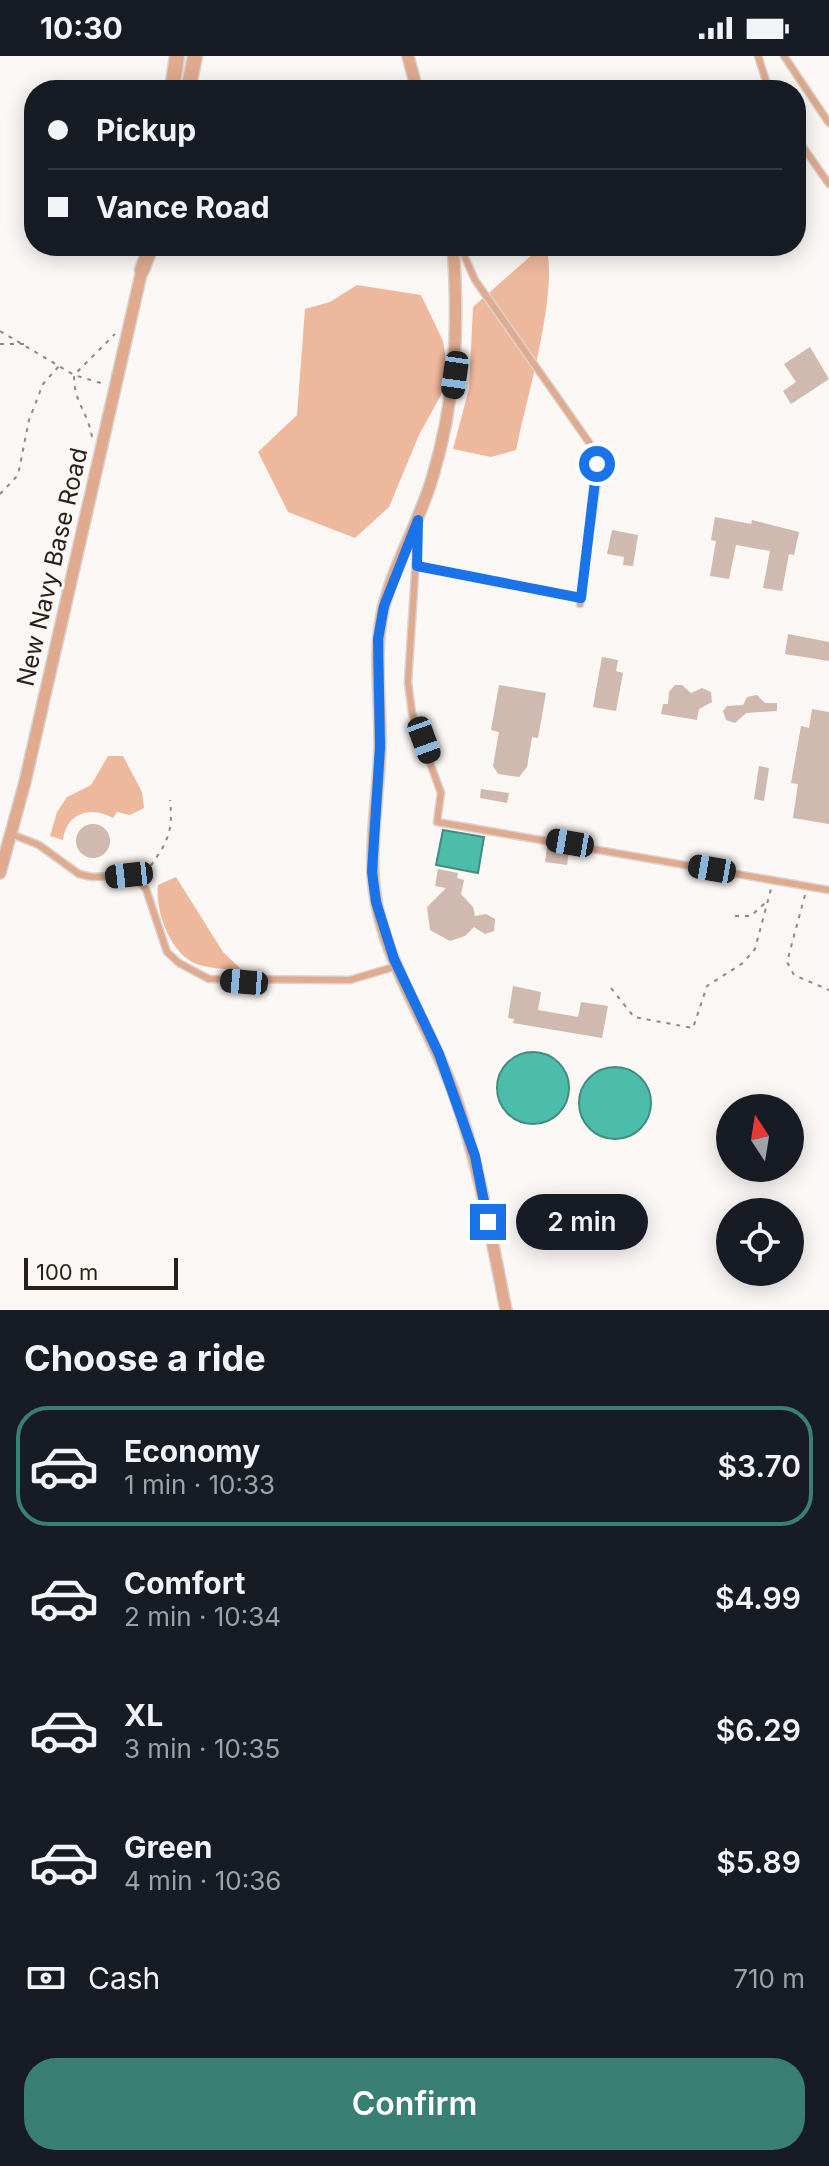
<!DOCTYPE html>
<html lang="en">
<head>
<meta charset="utf-8">
<style>
	body { margin:0; font-family:Inter,sans-serif; background:#20242c; color:#f1f3f6; height:100vh; display:flex; flex-direction:column; font-size:30px; white-space:nowrap }
	* { box-sizing:border-box; margin:0 }
	p { font-size:26px; color:#9ea1a6 }
	.icon { flex:none; width:44px; height:44px; fill:none; stroke:currentColor; stroke-width:2; stroke-linecap:round; stroke-linejoin:round }
	.map { position:relative; height:1254px; overflow:hidden }
	.drawer { display:flex; flex-direction:column; background:#171b24; flex:1 }
	.drawer>* { flex:none }
	.banner { position:absolute; left:24px; top:24px; width:782px; height:176px; border-radius:32px; box-shadow:0 4px 20px #0003; display:grid; align-content:center; height:176px; padding:0 24px; background:#171b24 }
	.needle { width:52px; rotate:348deg }
	.controls { position:absolute; left:716px; top:1038px; display:grid; gap:16px }
	.controls a { display:grid; place-items:center; width:88px; height:88px; border-radius:50%; background:#171b24; box-shadow:0 4px 20px #0003; font-size:40px }
	.scale { position:absolute; left:24px; bottom:20px; width:154px; box-sizing:border-box; padding-left:8px; border:4px solid #281f1b; border-top:0; font-size:22px; line-height:28px; white-space:nowrap; color:#281f1b; -webkit-text-stroke:6px #fbf7f4; paint-order:stroke }
	.end { position:absolute; width:36px; height:36px; margin:-18px; border:10px solid #1a73e8; background:#fff; box-shadow:0 0 0 4px #fff }
	.from { border-radius:50% }
	.bubble { position:absolute; height:56px; border-radius:28px; background:#171b24; box-shadow:0 4px 20px #0003; font-size:26px; font-weight:600; line-height:56px; text-align:center }
	.car { position:absolute; width:24px; height:48px; margin:-24px -12px; border-radius:10px; box-shadow:0 0 6px 2px #0007; background:linear-gradient(#222 24%,#8ab4d8 0 40%,#222 0 76%,#8ab4d8 0 86%,#222 0) }
	.banner b { display:flex; align-items:center; gap:28px; height:76px; font-size:30px }
	.banner b+b { border-top:2px solid #363941 }
	.banner i { width:20px; height:20px; background:#f1f3f6 }
	ul { padding:0; list-style:none }
	li { display:flex; align-items:center; gap:24px; height:120px; margin:0 16px 12px; padding:0 8px; border:4px solid transparent; border-radius:32px }
	li div { flex:1 }
	li b { display:block; font-size:30px }
	li em { font-style:normal; font-weight:600 }
	li.current { border-color:#3a7f74 }
	li>.icon { width:72px; height:72px; stroke-width:1.5 }
	h2 { padding:0 24px; font-size:36px; line-height:96px }
	.pay { display:flex; align-items:center; gap:20px; height:88px; padding:0 24px; font-size:30px }
	.pay p { margin-inline-start:auto }
	.cta { display:flex; gap:16px; margin-top:auto; padding:16px 24px }
	.cta a { flex:1; height:92px; border-radius:32px; background:#3a7f74; color:#fff; font-size:32px; font-weight:600; line-height:92px; text-align:center }
	.status { display:flex; justify-content:space-between; align-items:center; height:56px; padding:0 40px; background:#171b24; direction:ltr }
	.status svg { height:22px; fill:currentColor }
	.map>svg:first-child { display:block }
	.green { fill:#eeb89c }
	.water { fill:#4cbcab; stroke:#418d80; stroke-width:2 }
	.building { fill:#d0b9ae }
	.lines { fill:none; stroke-linecap:round; stroke-linejoin:round }
	.service-casing { stroke:#d9d4d1; stroke-width:9 }
	.minor-casing { stroke:#d9d4d1; stroke-width:14 }
	.tertiary-casing { stroke:#d9d4d1; stroke-width:17 }
	.path { stroke:#8e8784; stroke-width:2; stroke-dasharray:4 6; stroke-linecap:butt }
	.service { stroke:#dfaa8e; stroke-width:6 }
	.minor { stroke:#dfaa8e; stroke-width:11 }
	.tertiary { stroke:#dfaa8e; stroke-width:14 }
	.route { stroke:#1a73e8; stroke-width:10 }
	.labels { text-anchor:middle; dominant-baseline:central; stroke-width:6; stroke-linejoin:round; paint-order:stroke }
	.street-label { font-size:24px; fill:#281f1b; stroke:#fbf7f4 }
</style>
</head>
<body>
<div class="status"><b>10:30</b><svg viewBox="0 0 49 12"><path d="M0 12V9h3v3zM5 12V6h3v6zM10 12V3h3v9zM15 12V0h3v12zM26 1h20v11H26zM47 4h2v5h-2z"/></svg></div>
<div class="map">
<svg width="829" height="1254" viewBox="0 0 829 1254">
	<rect width="100%" height="100%" fill="#fbf7f4"/>
	<!-- green -->
	<g class="green">
		<path d="M 542,190 L 546,190 C 559,235 526,344 516,394 L 491,401 L 453,393 L 469,333 L 473,251 Z"/>
		<polygon points="357,229 421,239 443,285 447,309 442,337 419,379 389,451 355,482 288,456 258,396 297,359 305,253 330,246"/>
		<path d="M 108,700 L 123,700 L 142,736 L 144,752 L 130,759 L 117,756 L 113,762 C 91,749 66,757 63,784 L 50,780 L 57,756 L 67,741 L 91,729 Z"/>
		<path d="M 176,821 L 223,896 L 242,914 C 228,913 205,913 192,906 C 169,893 155,854 158,829 Z"/>
	</g>
	<!-- water -->
	<g class="water">
		<polygon points="443,774 484,781 478,817 436,809"/>
		<circle cx="533" cy="1032" r="36"/>
		<circle cx="615" cy="1047" r="36"/>
	</g>
	<!-- building -->
	<g class="building">
		<polygon points="810,291 829,323 791,348 783,335 796,326 784,308"/>
		<polygon points="715,461 751,468 752,464 799,476 794,499 789,498 782,535 763,532 770,495 736,489 729,523 710,520 716,485 711,484"/>
		<polygon points="612,474 638,479 633,510 623,509 624,501 607,498"/>
		<polygon points="788,578 829,586 829,605 785,598"/>
		<polygon points="602,601 618,604 616,615 623,617 616,655 593,651"/>
		<polygon points="499,629 546,637 538,682 532,681 527,711 519,721 498,718 493,710 499,676 491,674"/>
		<polygon points="675,629 682,629 691,637 702,632 711,636 712,646 699,653 697,664 661,658 663,648 668,648 669,636"/>
		<polygon points="757,639 765,647 777,647 777,655 746,657 735,667 726,664 723,655 727,650 743,649 747,641"/>
		<polygon points="812,653 829,656 829,768 793,762 798,728 791,727 801,670 809,672"/>
		<polygon points="759,710 769,712 764,745 754,743"/>
		<polygon points="481,733 509,737 507,747 480,742"/>
		<circle cx="93" cy="785" r="17"/>
		<polygon points="547,791 569,795 567,809 545,806"/>
		<polygon points="438,813 458,817 457,822 464,824 461,838 473,851 475,860 486,858 495,863 494,875 485,878 474,871 465,880 450,885 430,874 427,851 446,832 435,830"/>
		<polygon points="513,930 541,936 538,954 578,961 581,946 608,950 602,982 513,967 514,963 508,962"/>
	</g>
	<g class="lines">
		<!-- service casing -->
		<g class="service-casing">
			<g id="service">
				<polyline points="758,0 769,34"/>
				<polyline points="784,0 829,67"/>
				<polyline points="796,81 829,128"/>
				<polyline points="460,190 475,224 593,392 597,424 580,548"/>
				<polyline points="418,471 408,626 412,657 441,737 437,766 829,834"/>
				<polyline points="417,510 581,542"/>
				<polyline points="11,778 39,789 79,818 92,821 129,819 138,824 146,833 167,896 179,907 209,923 350,924 397,910"/>
			</g>
		</g>
		<!-- minor casing -->
		<g class="minor-casing">
			<g id="minor">
				<polyline points="408,0 417,34"/>
				<path d="M 453,190 C 459,271 456,344 432,423 C 419,466 394,508 383,553 C 373,598 381,645 380,691 C 379,733 371,776 373,817 C 376,896 428,965 454,1037 C 479,1108 491,1181 506,1254"/>
				<polyline points="0,817 25,726 142,214"/>
			</g>
		</g>
		<!-- tertiary casing -->
		<g class="tertiary-casing">
			<g id="tertiary">
				<polyline points="172,34 177,0"/>
				<polyline points="188,34 195,0"/>
				<polyline points="142,214 151,190"/>
			</g>
		</g>
		<!-- path -->
		<g class="path">
			<polyline points="0,275 74,319 104,328"/>
			<polyline points="0,288 24,288"/>
			<path d="M 92,381 C 87,353 74,348 74,319 L 115,278"/>
			<polyline points="0,438 18,419 29,364 43,328 59,310"/>
			<path d="M 145,818 C 165,789 174,780 170,744"/>
			<polyline points="805,839 787,906 794,919 829,934"/>
			<polyline points="735,860 751,860 766,846"/>
			<polyline points="611,932 634,961 693,972 707,930 743,907 755,893 771,833"/>
		</g>
		<!-- service -->
		<use href="#service" class="service"/>
		<!-- minor -->
		<use href="#minor" class="minor"/>
		<!-- tertiary -->
		<use href="#tertiary" class="tertiary"/>
	</g>
	<g class="lines">
		<!-- route -->
		<polyline class="route" points="488,1166 475,1100 439,998 394,903 376,846 372,816 380,691 378,583 384,550 418,464 417,510 581,542 597,408"/>
	</g>
	<g class="labels">
		<!-- street labels -->
		<g class="street-label">
			<text transform="translate(52 511) rotate(-77)">New Navy Base Road</text>
		</g>
	</g>
</svg>
<div class="controls">
<a><svg class="needle" viewBox="-14 -14 28 28"><path d="M0-13l5 13h-10z" fill="#e53935"/><path d="M0 13l5-13h-10z" fill="#9ea1a6"/></svg></a>
<a><svg class="icon" aria-label="locate" viewBox="0 0 24 24"><circle cx="12" cy="12" r="6"/><path d="M12 2v4M12 18v4M2 12h4M18 12h4"/></svg></a>
</div>
<div class="scale">100 m</div>
<i class="end from" style="left:597px;top:408px"></i>
<i class="end" style="left:488px;top:1166px"></i>
<div class="bubble" style="left:516px;top:1138px;width:132px">2 min</div>
<i class="car" style="left:455px;top:319px;rotate:188deg"></i>
<i class="car" style="left:424px;top:684px;rotate:160deg"></i>
<i class="car" style="left:570px;top:787px;rotate:280deg"></i>
<i class="car" style="left:712px;top:813px;rotate:280deg"></i>
<i class="car" style="left:129px;top:819px;rotate:264deg"></i>
<i class="car" style="left:244px;top:926px;rotate:275deg"></i>
<div class="banner">
<b><i class="from"></i>Pickup</b>
<b><i></i>Vance Road</b>
</div>
</div>
<section class="drawer">
<h2>Choose a ride</h2>
<ul>
<li class="current"><svg class="icon" aria-label="car" viewBox="0 0 24 24"><path d="M5 17H2v-5l4-1 3-4h7l3 4 3 1v5h-3M9 17h6M6 11h13"/><circle cx="7" cy="17" r="2"/><circle cx="17" cy="17" r="2"/></svg><div><b>Economy</b><p>1 min · 10:33</p></div><em>$3.70</em></li>
<li><svg class="icon" aria-label="car" viewBox="0 0 24 24"><path d="M5 17H2v-5l4-1 3-4h7l3 4 3 1v5h-3M9 17h6M6 11h13"/><circle cx="7" cy="17" r="2"/><circle cx="17" cy="17" r="2"/></svg><div><b>Comfort</b><p>2 min · 10:34</p></div><em>$4.99</em></li>
<li><svg class="icon" aria-label="car" viewBox="0 0 24 24"><path d="M5 17H2v-5l4-1 3-4h7l3 4 3 1v5h-3M9 17h6M6 11h13"/><circle cx="7" cy="17" r="2"/><circle cx="17" cy="17" r="2"/></svg><div><b>XL</b><p>3 min · 10:35</p></div><em>$6.29</em></li>
<li><svg class="icon" aria-label="car" viewBox="0 0 24 24"><path d="M5 17H2v-5l4-1 3-4h7l3 4 3 1v5h-3M9 17h6M6 11h13"/><circle cx="7" cy="17" r="2"/><circle cx="17" cy="17" r="2"/></svg><div><b>Green</b><p>4 min · 10:36</p></div><em>$5.89</em></li>
</ul>
<div class="pay"><svg class="icon" aria-label="cash" viewBox="0 0 24 24"><path d="M3 7h18v10H3z"/><circle cx="12" cy="12" r="2"/></svg>Cash<p>710 m</p></div>
<div class="cta"><a>Confirm</a></div>
</section>
</body>
</html>
